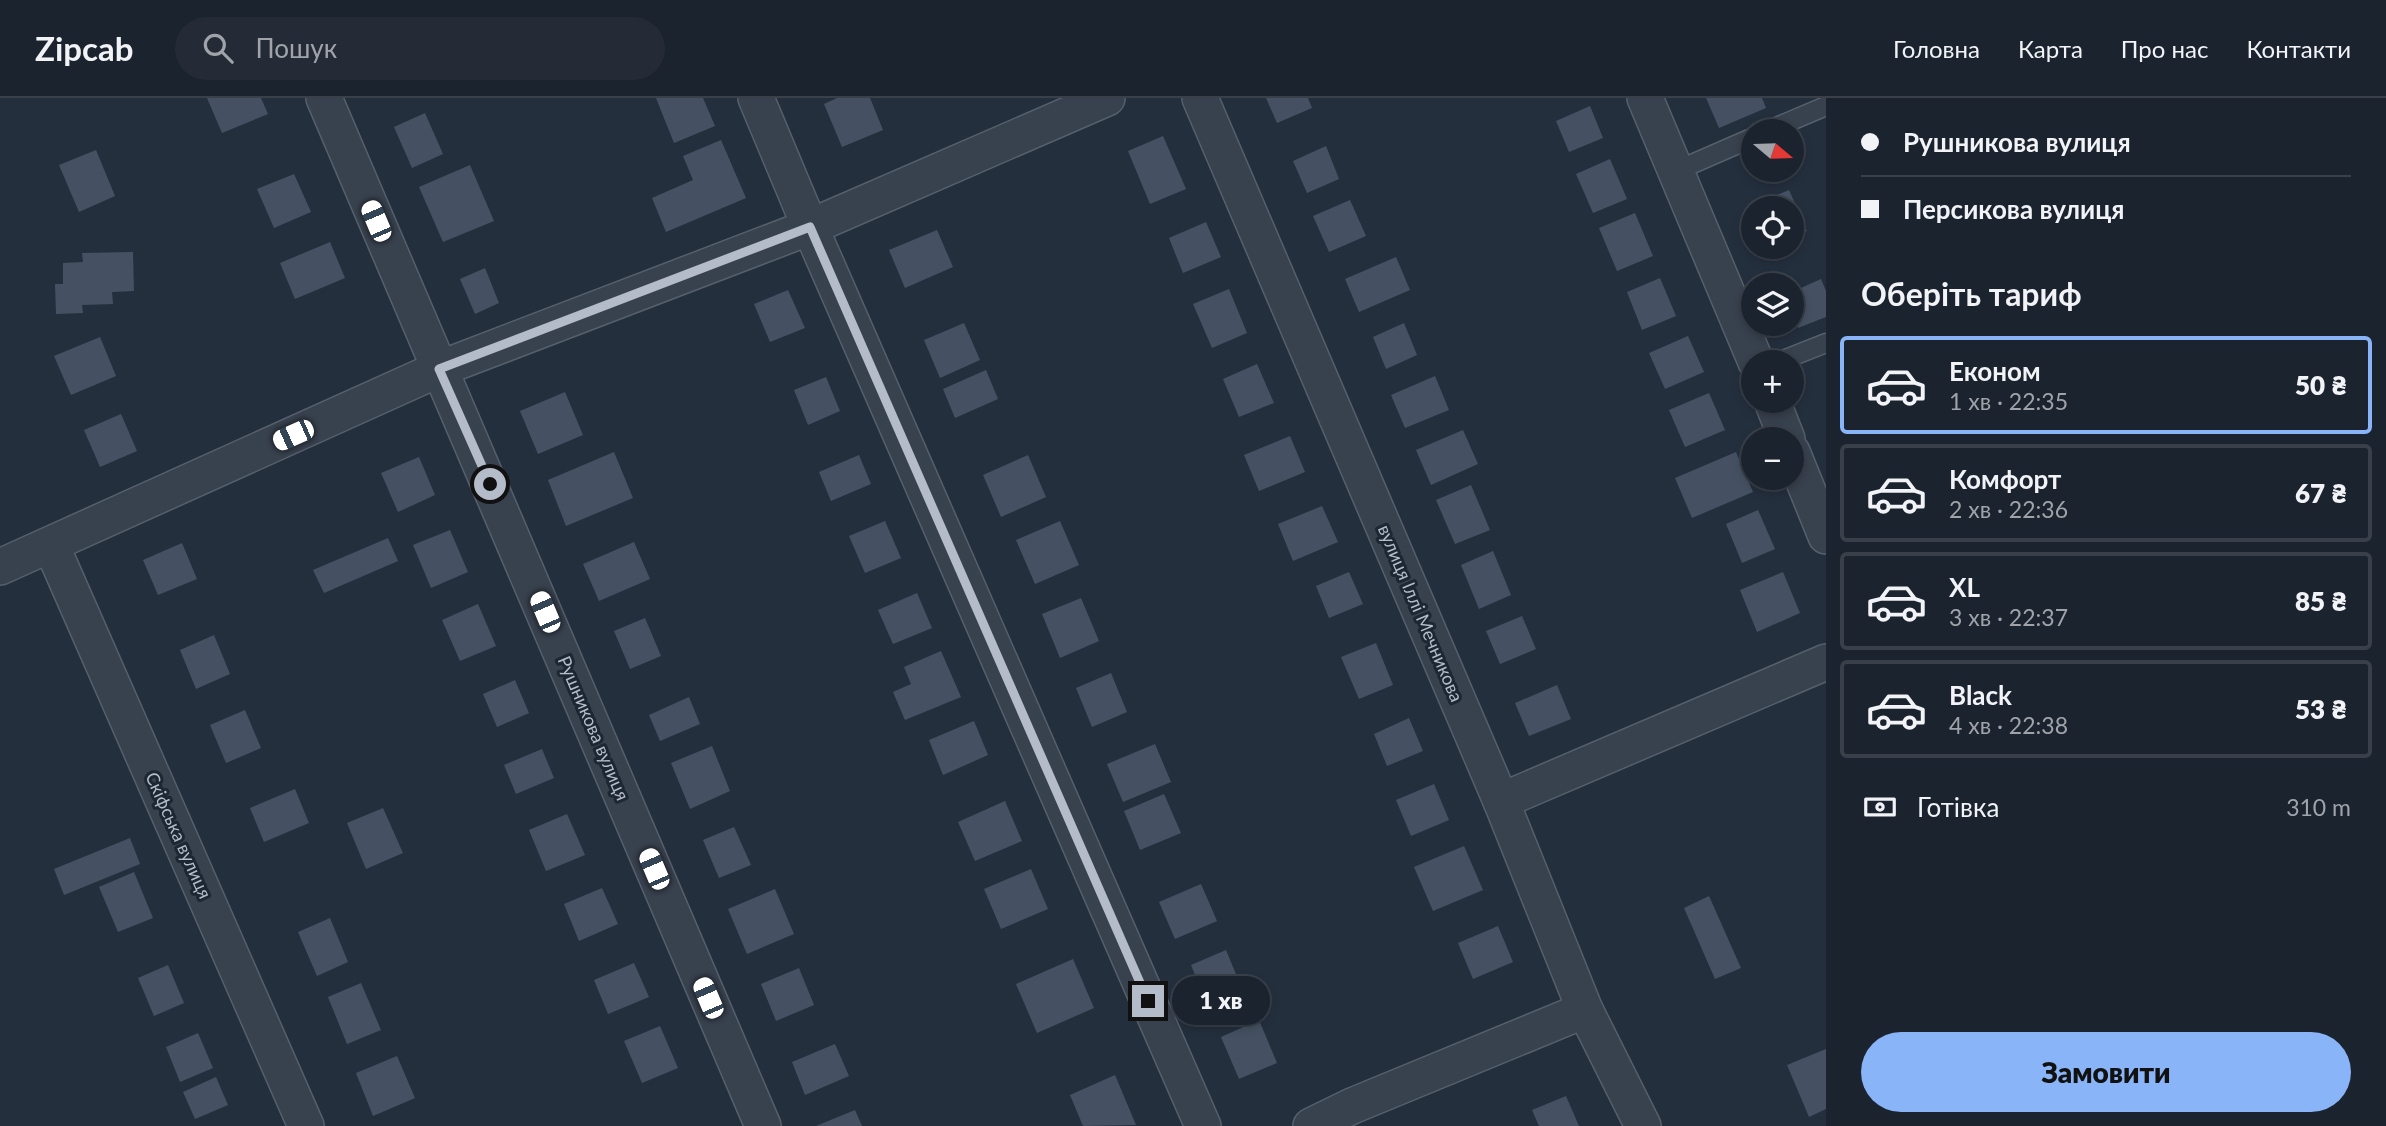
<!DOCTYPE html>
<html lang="uk">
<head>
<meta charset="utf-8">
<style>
	body { margin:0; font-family:Lato,sans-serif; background:#242b36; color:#f1f3f6; height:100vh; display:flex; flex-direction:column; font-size:26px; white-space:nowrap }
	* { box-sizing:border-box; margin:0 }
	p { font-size:23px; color:#a0a4aa }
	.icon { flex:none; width:38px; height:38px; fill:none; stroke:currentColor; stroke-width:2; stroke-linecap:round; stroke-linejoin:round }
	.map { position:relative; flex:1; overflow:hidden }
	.panel { display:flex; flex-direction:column; background:#1b232e; width:560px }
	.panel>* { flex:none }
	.hud { display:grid; align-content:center; height:154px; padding:0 35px; background:#1b232e }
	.needle { width:46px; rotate:109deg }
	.fabs { position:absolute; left:1741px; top:21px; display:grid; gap:14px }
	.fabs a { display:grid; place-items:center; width:63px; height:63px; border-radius:50%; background:#1b232e; box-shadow:0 4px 10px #0003,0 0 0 2px #39404a; font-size:35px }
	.end { position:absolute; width:32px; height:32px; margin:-16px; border:9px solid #b4bcc9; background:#111; box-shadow:0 0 0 4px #111 }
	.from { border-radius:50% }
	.bubble { position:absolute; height:49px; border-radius:24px; background:#1b232e; box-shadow:0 4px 10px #0003,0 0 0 2px #39404a; font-size:23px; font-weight:800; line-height:49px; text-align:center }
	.car { position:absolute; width:21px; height:42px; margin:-21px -10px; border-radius:9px; box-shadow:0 0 5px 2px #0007; background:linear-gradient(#fff 24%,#345 0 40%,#fff 0 76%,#345 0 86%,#fff 0) }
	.hud b { display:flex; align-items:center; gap:24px; height:66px; font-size:26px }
	.hud b+b { border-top:2px solid #39404a }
	.hud i { width:18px; height:18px; background:#f1f3f6 }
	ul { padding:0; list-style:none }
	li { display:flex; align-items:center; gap:21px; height:98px; margin:0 14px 10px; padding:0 21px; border:4px solid #39404a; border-radius:7px }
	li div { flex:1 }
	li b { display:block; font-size:26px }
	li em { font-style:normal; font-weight:800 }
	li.on { border-color:#8ab4f8 }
	li>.icon { width:63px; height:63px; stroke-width:1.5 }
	h2 { padding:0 35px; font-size:32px; line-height:84px }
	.pay { display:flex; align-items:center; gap:18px; height:77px; padding:0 35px; font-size:26px }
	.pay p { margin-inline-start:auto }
	.action { display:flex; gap:14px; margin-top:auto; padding:14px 35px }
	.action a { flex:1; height:80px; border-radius:42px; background:#8ab4f8; color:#111; font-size:28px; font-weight:800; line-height:80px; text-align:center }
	header { display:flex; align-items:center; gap:42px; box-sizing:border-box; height:98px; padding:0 35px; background:#1b232e; border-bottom:2px solid #39404a }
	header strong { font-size:33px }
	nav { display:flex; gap:38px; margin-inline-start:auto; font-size:24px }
	.search { width:490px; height:63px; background:#242b36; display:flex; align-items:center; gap:18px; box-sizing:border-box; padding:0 24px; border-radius:38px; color:#a0a4aa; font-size:26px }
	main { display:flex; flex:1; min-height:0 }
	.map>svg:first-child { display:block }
	.building { fill:#455162 }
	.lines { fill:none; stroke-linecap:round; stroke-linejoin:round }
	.lane-casing { stroke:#565f6c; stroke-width:21 }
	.street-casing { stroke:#565f6c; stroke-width:38 }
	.lane { stroke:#38414e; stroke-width:18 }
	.street { stroke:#38414e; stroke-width:35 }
	.route { stroke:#b4bcc9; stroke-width:9 }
	.labels { text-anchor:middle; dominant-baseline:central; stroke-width:6; stroke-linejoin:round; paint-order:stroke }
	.street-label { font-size:18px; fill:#b4bcc9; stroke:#1d2633 }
</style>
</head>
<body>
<header>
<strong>Zipcab</strong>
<div class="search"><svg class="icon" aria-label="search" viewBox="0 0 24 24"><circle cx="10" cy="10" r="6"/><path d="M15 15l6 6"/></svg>Пошук</div>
<nav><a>Головна</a><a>Карта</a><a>Про нас</a><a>Контакти</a></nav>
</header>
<main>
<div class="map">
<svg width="1826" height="1028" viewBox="0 0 1826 1028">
	<rect width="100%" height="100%" fill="#242f3e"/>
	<!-- building -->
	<g class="building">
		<polygon points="207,0 261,0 268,16 222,35"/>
		<polygon points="656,0 703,0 715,28 674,45"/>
		<polygon points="837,0 870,0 883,32 842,49 824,6"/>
		<polygon points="1266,0 1308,0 1312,10 1277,25"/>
		<polygon points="1706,0 1762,0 1766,10 1719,30"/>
		<polygon points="1590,8 1603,40 1569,54 1556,23"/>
		<polygon points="425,15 443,56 412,70 394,29"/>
		<polygon points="1163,38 1186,91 1150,106 1128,53"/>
		<polygon points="721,42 746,100 666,134 652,100 693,82 683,58"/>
		<polygon points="1326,48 1339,81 1307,95 1293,63"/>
		<polygon points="96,52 115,98 79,114 59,67"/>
		<polygon points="1610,61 1627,101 1593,115 1576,76"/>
		<polygon points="470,67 494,123 443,144 419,89"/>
		<polygon points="294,76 311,114 274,130 257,91"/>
		<polygon points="1789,92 1807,133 1792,139 1792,110 1754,110 1753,117 1750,108"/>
		<polygon points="1350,102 1366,138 1329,154 1313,118"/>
		<polygon points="1635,115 1653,158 1617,173 1599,130"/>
		<polygon points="1206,124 1221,159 1183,175 1169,140"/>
		<polygon points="937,132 953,169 905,190 889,152"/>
		<polygon points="330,144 345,180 295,201 280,165"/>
		<polygon points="133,154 134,193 112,194 113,206 82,207 83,215 56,216 55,186 63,186 63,165 83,164 82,155"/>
		<polygon points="1396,159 1410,192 1359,214 1345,181"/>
		<polygon points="485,170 499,205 475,216 460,181"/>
		<polygon points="1660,180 1676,218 1642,232 1627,194"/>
		<polygon points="1821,181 1826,193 1826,219 1798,230 1792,215 1792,194"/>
		<polygon points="1229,191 1247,235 1212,250 1193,206"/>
		<polygon points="788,192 805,230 770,244 754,206"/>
		<polygon points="964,225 980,262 940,280 924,242"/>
		<polygon points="1404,225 1417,257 1386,271 1373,239"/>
		<polygon points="1688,238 1704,274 1665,291 1649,255"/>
		<polygon points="100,239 116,278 71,297 54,258"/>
		<polygon points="1257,266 1274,305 1239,319 1223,281"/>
		<polygon points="986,272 998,301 955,320 943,291"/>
		<polygon points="1435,278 1449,312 1405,330 1391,297"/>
		<polygon points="826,279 840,313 808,327 794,292"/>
		<polygon points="565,294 583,337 538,356 520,313"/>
		<polygon points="1709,295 1725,332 1685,349 1669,312"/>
		<polygon points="121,316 137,353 100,369 84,332"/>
		<polygon points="1463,332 1478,366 1431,387 1416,352"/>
		<polygon points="1290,338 1305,374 1259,393 1244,357"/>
		<polygon points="614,354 633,400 566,428 548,382"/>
		<polygon points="1736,354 1753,394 1692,420 1675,380"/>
		<polygon points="859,357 871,386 831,403 819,374"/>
		<polygon points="1028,357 1046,399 1001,419 983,377"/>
		<polygon points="419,359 435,397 398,414 381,375"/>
		<polygon points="1471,387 1490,432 1455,446 1436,402"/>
		<polygon points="1322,408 1338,444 1293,463 1278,426"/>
		<polygon points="1758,412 1775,451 1742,465 1726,426"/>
		<polygon points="885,423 901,460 865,475 849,438"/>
		<polygon points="1060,423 1079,467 1035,486 1016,442"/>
		<polygon points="450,432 468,474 431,490 413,447"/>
		<polygon points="388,440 398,463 324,495 313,472"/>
		<polygon points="634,444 650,481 599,503 583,466"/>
		<polygon points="182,445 197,481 158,497 143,462"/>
		<polygon points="1493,453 1511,497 1479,511 1461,467"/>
		<polygon points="1349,474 1363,506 1329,520 1316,488"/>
		<polygon points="1783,474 1800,515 1757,534 1740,492"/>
		<polygon points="917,495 932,530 893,546 878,512"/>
		<polygon points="1081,500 1099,543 1060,560 1042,516"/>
		<polygon points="478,506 496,548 460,563 442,522"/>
		<polygon points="1522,518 1536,551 1500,566 1486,533"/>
		<polygon points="645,520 661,558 630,571 614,533"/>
		<polygon points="214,537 230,576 196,591 180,552"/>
		<polygon points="1376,545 1393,587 1359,601 1341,559"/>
		<polygon points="941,553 961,599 905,622 893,594 911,586 904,569"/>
		<polygon points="1111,575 1127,614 1092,629 1076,590"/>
		<polygon points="515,582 529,615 497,629 483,596"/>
		<polygon points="1557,587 1571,621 1529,638 1515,605"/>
		<polygon points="689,599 700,626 660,643 649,617"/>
		<polygon points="245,612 261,650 226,665 210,627"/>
		<polygon points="1409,620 1423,653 1387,668 1374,636"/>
		<polygon points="974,623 988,657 943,677 929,642"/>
		<polygon points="1155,646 1171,684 1123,704 1107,666"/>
		<polygon points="712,648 730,693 690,711 671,665"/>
		<polygon points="542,651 554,680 516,696 504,667"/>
		<polygon points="1434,686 1449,722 1411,738 1396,702"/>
		<polygon points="295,691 309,725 264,744 250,710"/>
		<polygon points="1164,696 1181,735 1140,752 1124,713"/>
		<polygon points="1005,703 1022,743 975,763 958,724"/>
		<polygon points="383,710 403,755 366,771 347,725"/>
		<polygon points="567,716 585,757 546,773 529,732"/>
		<polygon points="734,729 751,767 719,780 703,742"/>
		<polygon points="130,740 140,766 64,797 54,771"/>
		<polygon points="1464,748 1483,792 1433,813 1414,769"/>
		<polygon points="1031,771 1048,811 1001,831 984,791"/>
		<polygon points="134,774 153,820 118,834 99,789"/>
		<polygon points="1201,786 1217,823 1175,841 1159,804"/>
		<polygon points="602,790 618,826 579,843 564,806"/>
		<polygon points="775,791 794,836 747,856 728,811"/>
		<polygon points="1709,798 1741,870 1715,881 1684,810"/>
		<polygon points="330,820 348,864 317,878 298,834"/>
		<polygon points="1498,828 1513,864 1473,881 1458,845"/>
		<polygon points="1226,852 1245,898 1210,913 1191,867"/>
		<polygon points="1073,861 1094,910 1037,935 1016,886"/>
		<polygon points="634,865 649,899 608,916 594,882"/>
		<polygon points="168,867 184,905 154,918 138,880"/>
		<polygon points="799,870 814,907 776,923 761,886"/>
		<polygon points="361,885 381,932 347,946 328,899"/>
		<polygon points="1259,922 1277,965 1239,981 1221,939"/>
		<polygon points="660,928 678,970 642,985 624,943"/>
		<polygon points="198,935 213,970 180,984 166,949"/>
		<polygon points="835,946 849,978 805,997 792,964"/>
		<polygon points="1826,951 1826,1011 1809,1019 1787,967"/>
		<polygon points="397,958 415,1000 373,1018 356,975"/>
		<polygon points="1115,977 1136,1027 1083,1028 1070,997"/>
		<polygon points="216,979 228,1007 195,1021 183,994"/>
		<polygon points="1566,998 1579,1028 1539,1028 1532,1012"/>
		<polygon points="855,1012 862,1028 816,1028"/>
	</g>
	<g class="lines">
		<!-- lane casing -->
		<g class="lane-casing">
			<g id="lane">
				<polyline points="1767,33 1826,8"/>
				<polyline points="1676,73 1754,39"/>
				<polyline points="1778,264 1826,245"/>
			</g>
		</g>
		<!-- street casing -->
		<g class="street-casing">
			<g id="street">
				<polyline points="324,0 763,1028"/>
				<polyline points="756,0 810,129 1203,1028"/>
				<polyline points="1200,0 1501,703 1585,912 1643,1028"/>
				<polyline points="1645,0 1756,264"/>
				<polyline points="1772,303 1787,341"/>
				<polyline points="1792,354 1826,438"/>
				<polyline points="51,447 306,1028"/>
				<polyline points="0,469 439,271 810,129 1107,0"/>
				<polyline points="1501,703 1826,564"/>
				<polyline points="1311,1028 1352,1008 1585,912"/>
			</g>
		</g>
		<!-- lane -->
		<use href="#lane" class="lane"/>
		<!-- street -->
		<use href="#street" class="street"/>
	</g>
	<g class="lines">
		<!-- route -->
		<polyline class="route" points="490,386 439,271 810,129 1148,903"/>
	</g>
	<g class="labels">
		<!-- street labels -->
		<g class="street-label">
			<text transform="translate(1421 515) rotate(67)">вулиця Іллі Мечникова</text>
			<text transform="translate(594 630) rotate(67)">Рушникова вулиця</text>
			<text transform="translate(179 737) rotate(66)">Скіфська вулиця</text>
		</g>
	</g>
</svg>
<div class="fabs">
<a><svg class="needle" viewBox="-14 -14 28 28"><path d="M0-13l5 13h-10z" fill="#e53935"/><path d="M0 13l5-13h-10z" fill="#a0a4aa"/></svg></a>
<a><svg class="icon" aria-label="locate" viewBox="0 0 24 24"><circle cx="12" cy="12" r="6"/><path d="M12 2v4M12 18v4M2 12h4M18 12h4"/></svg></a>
<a><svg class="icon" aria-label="layers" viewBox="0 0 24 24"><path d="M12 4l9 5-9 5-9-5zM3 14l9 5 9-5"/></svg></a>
<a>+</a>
<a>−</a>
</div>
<i class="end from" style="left:490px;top:386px"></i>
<i class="end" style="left:1148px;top:903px"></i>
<div class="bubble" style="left:1172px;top:878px;width:98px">1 хв</div>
<i class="car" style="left:376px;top:123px;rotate:337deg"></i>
<i class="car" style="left:293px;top:337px;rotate:246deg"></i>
<i class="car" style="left:545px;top:514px;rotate:337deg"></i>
<i class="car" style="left:654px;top:771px;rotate:337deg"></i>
<i class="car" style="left:708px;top:900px;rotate:337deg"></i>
</div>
<section class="panel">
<div class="hud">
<b><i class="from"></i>Рушникова вулиця</b>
<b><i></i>Персикова вулиця</b>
</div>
<h2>Оберіть тариф</h2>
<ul>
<li class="on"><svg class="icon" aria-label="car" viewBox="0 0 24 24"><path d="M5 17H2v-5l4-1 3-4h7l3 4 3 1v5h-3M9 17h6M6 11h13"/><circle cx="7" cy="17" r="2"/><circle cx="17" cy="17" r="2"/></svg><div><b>Економ</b><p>1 хв · 22:35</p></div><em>50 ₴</em></li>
<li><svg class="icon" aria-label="car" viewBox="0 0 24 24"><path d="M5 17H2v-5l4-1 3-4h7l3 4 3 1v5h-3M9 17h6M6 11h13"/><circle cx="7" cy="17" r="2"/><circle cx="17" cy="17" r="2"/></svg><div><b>Комфорт</b><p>2 хв · 22:36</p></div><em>67 ₴</em></li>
<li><svg class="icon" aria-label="car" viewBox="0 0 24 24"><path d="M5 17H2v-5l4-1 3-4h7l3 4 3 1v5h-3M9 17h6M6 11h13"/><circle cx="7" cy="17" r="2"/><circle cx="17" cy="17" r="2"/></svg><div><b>XL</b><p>3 хв · 22:37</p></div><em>85 ₴</em></li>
<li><svg class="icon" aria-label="car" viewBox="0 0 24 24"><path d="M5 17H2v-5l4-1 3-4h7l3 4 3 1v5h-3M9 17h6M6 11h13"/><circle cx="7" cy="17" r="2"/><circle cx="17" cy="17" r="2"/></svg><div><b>Black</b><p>4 хв · 22:38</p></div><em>53 ₴</em></li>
</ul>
<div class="pay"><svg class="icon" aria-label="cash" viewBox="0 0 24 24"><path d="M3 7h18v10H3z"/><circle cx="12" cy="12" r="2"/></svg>Готівка<p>310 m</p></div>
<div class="action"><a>Замовити</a></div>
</section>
</main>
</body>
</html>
